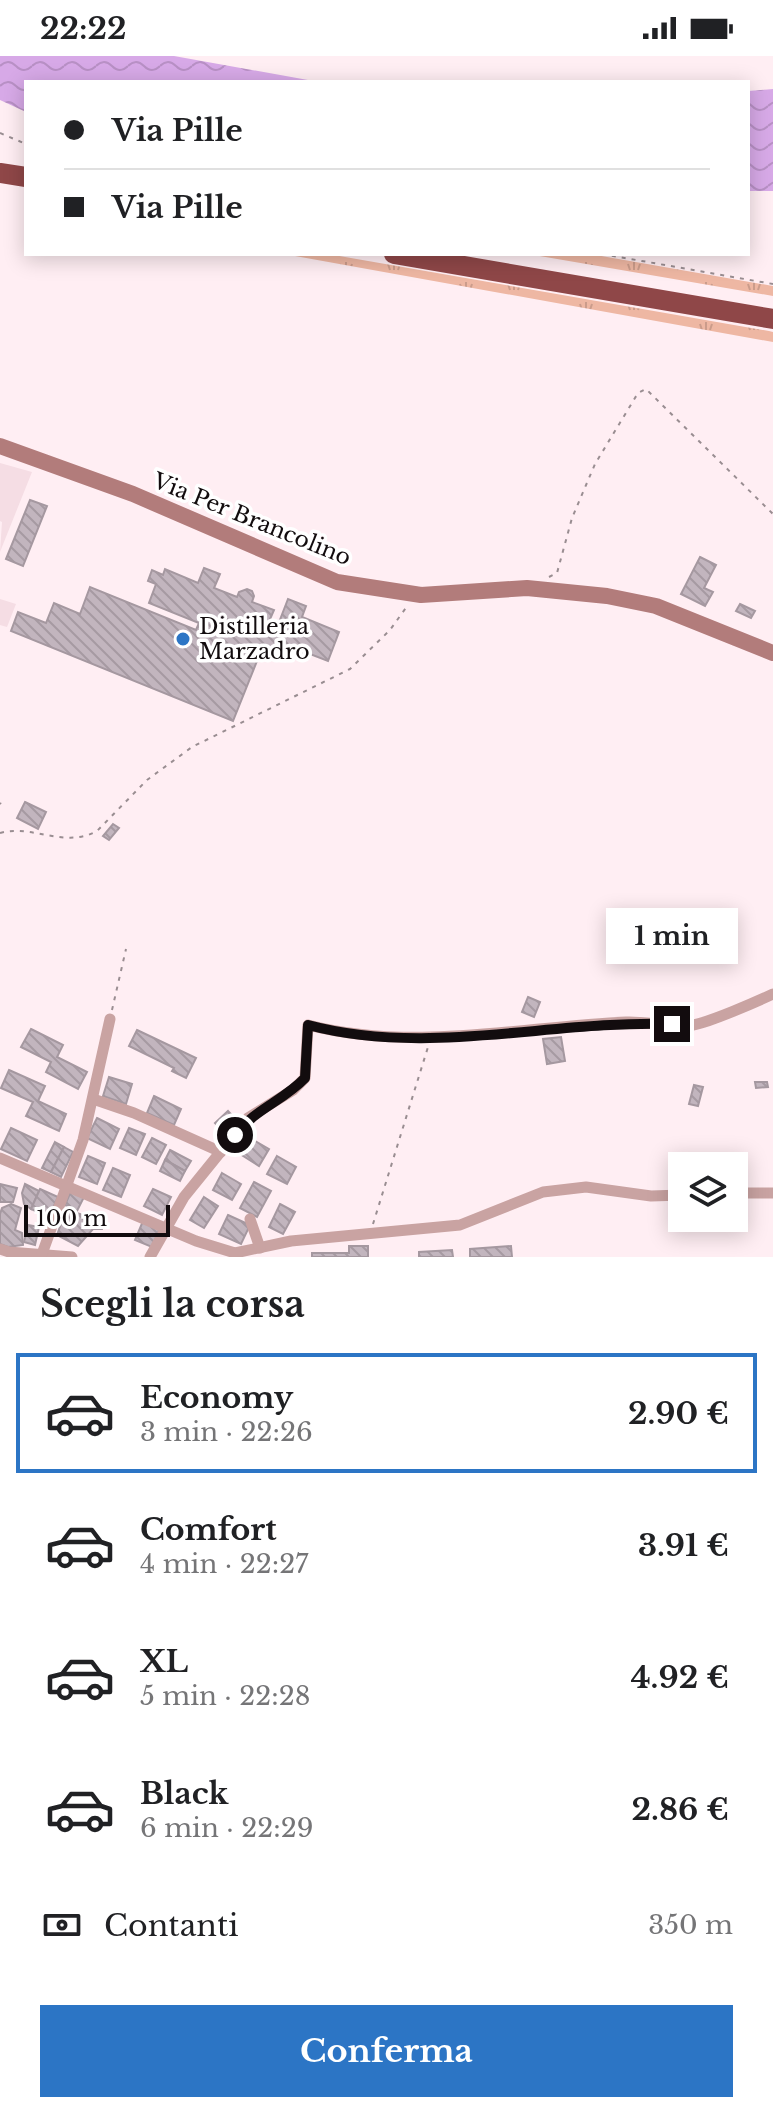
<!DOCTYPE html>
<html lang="it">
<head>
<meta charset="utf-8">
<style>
	body { margin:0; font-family:"Libre Baskerville",serif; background:#f2f2f2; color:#202124; height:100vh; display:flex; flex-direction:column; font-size:30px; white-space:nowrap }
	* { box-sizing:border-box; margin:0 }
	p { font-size:26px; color:#757577 }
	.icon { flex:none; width:44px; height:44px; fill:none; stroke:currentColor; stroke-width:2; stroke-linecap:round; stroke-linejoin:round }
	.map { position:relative; height:1201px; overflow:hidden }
	.side { display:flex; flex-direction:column; background:#fff; flex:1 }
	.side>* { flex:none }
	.banner { position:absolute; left:24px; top:24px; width:726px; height:176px; border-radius:0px; box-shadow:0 4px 20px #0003; display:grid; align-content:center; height:176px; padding:0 40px; background:#fff }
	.controls { position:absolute; left:668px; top:1096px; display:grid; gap:16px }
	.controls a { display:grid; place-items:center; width:80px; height:80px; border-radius:0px; background:#fff; box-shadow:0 4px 20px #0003; font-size:40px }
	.scale { position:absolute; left:24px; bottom:20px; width:146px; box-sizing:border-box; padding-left:8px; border:4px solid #120c0e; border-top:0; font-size:22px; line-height:28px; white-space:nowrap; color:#120c0e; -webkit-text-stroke:6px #fff; paint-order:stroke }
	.end { position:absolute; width:36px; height:36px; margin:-18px; border:10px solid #120c0e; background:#fff; box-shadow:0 0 0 4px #fff }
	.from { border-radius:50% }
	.bubble { position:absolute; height:56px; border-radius:0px; background:#fff; box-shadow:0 4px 20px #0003; font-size:26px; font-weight:700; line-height:56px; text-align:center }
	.banner b { display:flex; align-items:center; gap:28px; height:76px; font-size:30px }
	.banner b+b { border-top:2px solid #e0e0e0 }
	.banner i { width:20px; height:20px; background:#202124 }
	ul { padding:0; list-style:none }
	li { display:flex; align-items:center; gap:24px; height:120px; margin:0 16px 12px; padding:0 24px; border:4px solid transparent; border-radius:0px }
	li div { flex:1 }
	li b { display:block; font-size:30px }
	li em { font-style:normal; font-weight:700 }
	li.on { border-color:#2c75c5 }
	li>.icon { width:72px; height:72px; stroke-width:1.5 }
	h2 { padding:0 40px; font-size:36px; line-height:96px }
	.pay { display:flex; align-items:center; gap:20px; height:88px; padding:0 40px; font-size:30px }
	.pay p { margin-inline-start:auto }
	.button { display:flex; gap:16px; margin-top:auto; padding:16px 40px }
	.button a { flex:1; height:92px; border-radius:0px; background:#2c75c5; color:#fff; font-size:32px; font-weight:700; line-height:92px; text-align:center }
	.status { display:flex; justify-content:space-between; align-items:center; height:56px; padding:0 40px; background:#fff; direction:ltr }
	.status svg { height:22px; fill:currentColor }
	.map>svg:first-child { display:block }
	.built { fill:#f5dde4 }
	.grass { fill:url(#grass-tufts) }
	.water { fill:url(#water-waves) }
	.building { fill:url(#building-back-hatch); stroke:#a598a0; stroke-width:2 }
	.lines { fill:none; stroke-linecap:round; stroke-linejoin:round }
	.path { stroke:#998d91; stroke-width:2; stroke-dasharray:4 6; stroke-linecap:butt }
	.street { stroke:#c9a3a2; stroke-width:11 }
	.secondary { stroke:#b27c7b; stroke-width:16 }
	.highway { stroke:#8f4748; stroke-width:20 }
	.route { stroke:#120c0e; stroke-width:10 }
	.poi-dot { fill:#2c75c5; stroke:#fff; stroke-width:3 }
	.labels { text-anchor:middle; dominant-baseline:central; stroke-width:7; stroke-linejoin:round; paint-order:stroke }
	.street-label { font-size:22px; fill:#120c0e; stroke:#fff }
	.poi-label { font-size:22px; fill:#120c0e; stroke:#fff; text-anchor:start }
</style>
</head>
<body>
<div class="status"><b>22:22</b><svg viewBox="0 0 49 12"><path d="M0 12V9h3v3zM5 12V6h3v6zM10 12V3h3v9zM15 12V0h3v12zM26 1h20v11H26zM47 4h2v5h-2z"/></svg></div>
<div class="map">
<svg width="773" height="1201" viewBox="0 0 773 1201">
	<defs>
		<pattern id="grass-tufts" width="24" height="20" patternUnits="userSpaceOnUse" patternTransform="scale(2)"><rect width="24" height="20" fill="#eeb7a3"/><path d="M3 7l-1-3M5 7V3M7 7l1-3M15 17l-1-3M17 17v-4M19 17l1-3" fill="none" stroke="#cb9c8b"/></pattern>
		<pattern id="water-waves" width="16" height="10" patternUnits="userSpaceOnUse" patternTransform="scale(2)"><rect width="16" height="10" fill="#d7a9e7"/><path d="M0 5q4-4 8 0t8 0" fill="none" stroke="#b890c5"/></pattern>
		<pattern id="building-back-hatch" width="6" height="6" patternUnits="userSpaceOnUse" patternTransform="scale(2)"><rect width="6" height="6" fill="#c2b5be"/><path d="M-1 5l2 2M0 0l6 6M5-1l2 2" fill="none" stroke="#a69aa2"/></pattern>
	</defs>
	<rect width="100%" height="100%" fill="#ffeef3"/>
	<!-- built -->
	<g class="built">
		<polygon points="0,407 32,416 0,496 2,466 0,465"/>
		<polygon points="0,543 16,548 7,571 0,569"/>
	</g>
	<!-- grass -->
	<g class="grass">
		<polygon points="284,198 328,198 769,275 773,276 773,286"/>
		<polygon points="528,198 590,198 773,230 773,240"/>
	</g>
	<!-- water -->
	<g class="water">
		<polygon points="0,0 174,0 319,26 26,26 26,56 0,44"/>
		<polygon points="773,33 773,135 748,135 748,35"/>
	</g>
	<!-- building -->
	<g class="building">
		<polygon points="30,444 47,450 23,510 6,503"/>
		<polygon points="700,501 716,509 704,532 713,536 705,550 681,538"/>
		<polygon points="204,512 220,518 214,532 237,541 239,536 247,533 252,535 254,540 252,546 274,554 267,570 276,574 288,543 306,550 302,561 339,576 328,605 305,596 303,601 287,594 285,599 263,590 233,665 11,575 18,556 46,567 54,547 80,558 90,531 196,574 199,567 149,547 156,528 148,525 152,514 163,519 165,513 198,527"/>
		<polygon points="740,548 755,555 751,562 736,555"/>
		<polygon points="25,746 46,756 38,773 17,762"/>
		<polygon points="113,768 119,772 109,784 103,780"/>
		<polygon points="528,941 540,946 534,961 522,956"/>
		<polygon points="31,973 63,989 57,1001 87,1016 78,1033 46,1016 51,1006 21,991"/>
		<polygon points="137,974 196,1002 186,1022 172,1015 174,1012 129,990"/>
		<polygon points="561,981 565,1005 547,1008 543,983"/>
		<polygon points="9,1014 45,1030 38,1045 66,1058 59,1075 26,1060 33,1046 1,1032"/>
		<polygon points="109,1021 132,1028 126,1048 103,1040"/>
		<polygon points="755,1026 767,1026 768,1031 756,1032"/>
		<polygon points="694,1029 703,1031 698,1050 689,1048"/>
		<polygon points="154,1040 181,1053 174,1069 147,1057"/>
		<polygon points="228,1055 239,1067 226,1079 215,1067"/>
		<polygon points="97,1062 119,1073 110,1093 87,1082"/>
		<polygon points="11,1072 37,1084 27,1105 1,1093"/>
		<polygon points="129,1072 145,1078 136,1099 120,1092"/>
		<polygon points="152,1082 166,1089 156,1108 142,1101"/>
		<polygon points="250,1082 269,1093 259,1110 240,1098"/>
		<polygon points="55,1086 64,1091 51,1116 42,1112"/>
		<polygon points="64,1091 73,1096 61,1121 51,1116"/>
		<polygon points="170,1094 191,1105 185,1115 165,1104"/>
		<polygon points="88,1100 105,1107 97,1128 79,1121"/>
		<polygon points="277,1100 296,1111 287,1128 267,1118"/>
		<polygon points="165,1104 185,1115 180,1125 160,1115"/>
		<polygon points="113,1112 130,1119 121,1141 103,1134"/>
		<polygon points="222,1117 241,1128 232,1144 213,1134"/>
		<polygon points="254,1126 271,1135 257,1161 240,1152"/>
		<polygon points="0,1128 17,1132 13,1146 0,1146"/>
		<polygon points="25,1128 39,1135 31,1153 24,1148 22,1137"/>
		<polygon points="40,1133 58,1141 49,1161 31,1153"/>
		<polygon points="153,1133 171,1141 162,1159 144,1150"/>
		<polygon points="71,1135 84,1141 77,1155 65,1149"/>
		<polygon points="204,1141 218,1150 204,1172 190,1164"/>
		<polygon points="11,1148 21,1152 15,1174 22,1177 23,1189 8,1191 0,1188 0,1158 2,1152"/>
		<polygon points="280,1148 295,1156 283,1178 269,1171"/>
		<polygon points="66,1154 104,1165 102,1173 93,1173 78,1190 57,1179"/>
		<polygon points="228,1159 250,1169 241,1188 219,1178"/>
		<polygon points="143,1165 160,1172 152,1191 135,1184"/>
		<polygon points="28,1169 39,1171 35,1189 24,1186"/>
		<polygon points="349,1190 368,1190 368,1201 312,1201 312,1197 349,1197"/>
		<polygon points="511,1190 512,1201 470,1201 470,1193"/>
		<polygon points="452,1194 453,1201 419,1201 419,1196"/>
	</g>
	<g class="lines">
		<!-- path -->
		<g class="path">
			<polyline points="0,77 26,88"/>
			<polyline points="602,198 773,228"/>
			<polyline points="549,521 557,517 572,462 595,408 638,337 646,333 773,458"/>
			<polyline points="0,747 1,748"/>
			<path d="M 0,777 C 33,768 65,793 97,775 L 147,724 L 192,691 L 350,613 L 390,574 L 408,549"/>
			<polyline points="112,954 126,893"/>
			<polyline points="373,1168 428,991"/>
		</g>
		<!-- street -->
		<g class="street">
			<polyline points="93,1043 134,1057 221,1096"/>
			<polyline points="0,1102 196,1185 235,1197 291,1185 460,1169 543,1136 586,1131 651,1140 682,1139"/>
			<polyline points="734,1137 773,1137"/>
			<polyline points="250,1163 260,1192"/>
			<polyline points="0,1193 9,1196 72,1201"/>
			<polyline points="42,1198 83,1084 110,963"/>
			<path d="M 150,1201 L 184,1141 L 248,1062 L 293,1034 L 305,1022 L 308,969 C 414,996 519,971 626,966 C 647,965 671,972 693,969 C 710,966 756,946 773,938"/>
		</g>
		<!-- secondary -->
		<polyline class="secondary" points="0,390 133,438 337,526 421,539 527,532 607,540 656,550 773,597"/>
		<!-- highway -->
		<g class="highway">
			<polyline points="0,117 26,121"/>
			<polyline points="394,198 773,263"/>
		</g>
	</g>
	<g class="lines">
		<!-- route -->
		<path class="route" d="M 235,1079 C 255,1053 283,1045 305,1022 L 308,969 C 428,1001 550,964 672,968"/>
	</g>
	<!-- markers -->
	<circle class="poi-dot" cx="183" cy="583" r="8"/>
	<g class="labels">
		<!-- street labels -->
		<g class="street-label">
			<text transform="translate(252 463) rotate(22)">Via Per Brancolino</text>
		</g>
		<!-- poi labels -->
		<g class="poi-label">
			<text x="199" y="570">Distilleria<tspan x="199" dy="25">Marzadro</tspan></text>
		</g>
	</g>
</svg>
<div class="controls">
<a><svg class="icon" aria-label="layers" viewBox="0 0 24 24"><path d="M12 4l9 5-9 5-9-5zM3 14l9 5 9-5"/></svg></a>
</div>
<div class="scale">100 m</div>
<i class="end from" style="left:235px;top:1079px"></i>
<i class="end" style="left:672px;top:968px"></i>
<div class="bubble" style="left:606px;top:852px;width:132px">1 min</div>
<div class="banner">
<b><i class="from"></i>Via Pille</b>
<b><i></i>Via Pille</b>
</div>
</div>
<section class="side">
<h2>Scegli la corsa</h2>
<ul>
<li class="on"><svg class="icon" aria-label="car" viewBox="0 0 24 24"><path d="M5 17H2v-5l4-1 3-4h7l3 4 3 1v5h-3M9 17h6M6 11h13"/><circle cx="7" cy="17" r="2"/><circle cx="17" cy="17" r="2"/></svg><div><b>Economy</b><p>3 min · 22:26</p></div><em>2.90 €</em></li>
<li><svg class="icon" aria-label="car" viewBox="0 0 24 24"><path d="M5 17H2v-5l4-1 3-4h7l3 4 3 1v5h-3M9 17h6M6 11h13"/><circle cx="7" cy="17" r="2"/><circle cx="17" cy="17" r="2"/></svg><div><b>Comfort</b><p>4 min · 22:27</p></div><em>3.91 €</em></li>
<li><svg class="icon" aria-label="car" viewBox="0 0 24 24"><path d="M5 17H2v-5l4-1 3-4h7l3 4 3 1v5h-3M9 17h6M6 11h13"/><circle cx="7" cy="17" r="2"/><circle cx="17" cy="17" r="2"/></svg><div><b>XL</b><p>5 min · 22:28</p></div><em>4.92 €</em></li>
<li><svg class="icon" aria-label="car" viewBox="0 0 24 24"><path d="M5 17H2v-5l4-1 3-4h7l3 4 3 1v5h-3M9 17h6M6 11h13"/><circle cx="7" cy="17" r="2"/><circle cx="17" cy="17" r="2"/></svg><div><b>Black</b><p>6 min · 22:29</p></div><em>2.86 €</em></li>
</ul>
<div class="pay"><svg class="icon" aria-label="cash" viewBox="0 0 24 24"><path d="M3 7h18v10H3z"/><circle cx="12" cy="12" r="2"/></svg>Contanti<p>350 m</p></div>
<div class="button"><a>Conferma</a></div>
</section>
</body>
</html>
